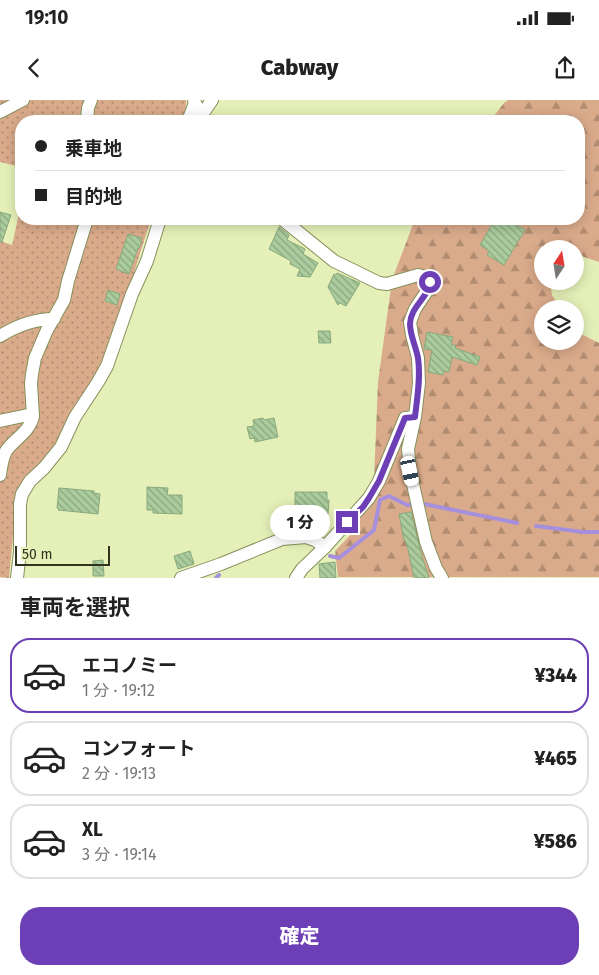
<!DOCTYPE html>
<html lang="ja">
<head>
<meta charset="utf-8">
<style>
	body { margin:0; font-family:"Fira Sans","Noto Sans JP",sans-serif; background:#f2f2f2; color:#222; height:100vh; display:flex; flex-direction:column; font-size:19px; white-space:nowrap }
	* { box-sizing:border-box; margin:0 }
	p { font-size:16px; color:#767676 }
	.icon { flex:none; width:28px; height:28px; fill:none; stroke:currentColor; stroke-width:2; stroke-linecap:round; stroke-linejoin:round }
	.map { position:relative; height:478px; overflow:hidden }
	.details { display:flex; flex-direction:column; background:#fff; flex:1 }
	.details>* { flex:none }
	.guide { position:absolute; left:15px; top:15px; width:570px; height:110px; border-radius:20px; box-shadow:0 2px 12px #0003; display:grid; align-content:center; height:110px; padding:0 20px; background:#fff }
	.needle { width:32px; rotate:12deg }
	.controls { position:absolute; left:534px; top:140px; display:grid; gap:10px }
	.controls a { display:grid; place-items:center; width:50px; height:50px; border-radius:50%; background:#fff; box-shadow:0 2px 12px #0003; font-size:25px }
	.scale { position:absolute; left:15px; bottom:12px; width:95px; box-sizing:border-box; padding-left:5px; border:2px solid #2f321d; border-top:0; font-size:14px; line-height:18px; white-space:nowrap; color:#2f321d; -webkit-text-stroke:4px #e5f0b8; paint-order:stroke }
	.end { position:absolute; width:22px; height:22px; margin:-11px; border:6px solid #6c3fb6; background:#fff; box-shadow:0 0 0 2px #fff }
	.from { border-radius:50% }
	.bubble { position:absolute; height:35px; border-radius:18px; background:#fff; box-shadow:0 2px 12px #0003; font-size:16px; font-weight:800; line-height:35px; text-align:center }
	.car { position:absolute; width:15px; height:30px; margin:-15px -8px; border-radius:6px; box-shadow:0 0 4px 1px #0007; background:linear-gradient(#fff 24%,#345 0 40%,#fff 0 76%,#345 0 86%,#fff 0) }
	.guide b { display:flex; align-items:center; gap:18px; height:48px; font-size:19px }
	.guide b+b { border-top:1px solid #e0e0e0 }
	.guide i { width:12px; height:12px; background:#222 }
	ul { padding:0; list-style:none }
	li { display:flex; align-items:center; gap:15px; height:75px; margin:0 10px 8px; padding:0 10px; border:2px solid #e0e0e0; border-radius:20px }
	li div { flex:1 }
	li b { display:block; font-size:19px }
	li em { font-style:normal; font-weight:800 }
	li.current { border-color:#6c3fb6 }
	li>.icon { width:45px; height:45px; stroke-width:1.5 }
	h2 { padding:0 20px; font-size:22px; line-height:60px }
	.primary-button { display:flex; gap:10px; margin-top:auto; padding:10px 20px }
	.primary-button a { flex:1; height:58px; border-radius:20px; background:#6c3fb6; color:#fff; font-size:20px; font-weight:800; line-height:58px; text-align:center }
	.status { display:flex; justify-content:space-between; align-items:center; height:35px; padding:0 25px; background:#fff; direction:ltr }
	.status svg { height:14px; fill:currentColor }
	header { display:flex; justify-content:space-between; align-items:center; height:65px; padding:0 20px; background:#fff; font-size:22px; font-weight:800 }
	.map>svg:first-child { display:block }
	.forest { fill:url(#forest-firs) }
	.park { fill:url(#park-dots) }
	.lines { fill:none; stroke-linecap:round; stroke-linejoin:round }
	.stream { stroke:#a68fdc; stroke-width:4 }
	.building { fill:url(#building-back-hatch); stroke:#89a97c }
	.minor-casing { stroke:#87905c; stroke-width:14 }
	.minor { stroke:#fff; stroke-width:12 }
	.route { stroke:#6c3fb6; stroke-width:6 }
</style>
</head>
<body>
<div class="status"><b>19:10</b><svg viewBox="0 0 49 12"><path d="M0 12V9h3v3zM5 12V6h3v6zM10 12V3h3v9zM15 12V0h3v12zM26 1h20v11H26zM47 4h2v5h-2z"/></svg></div>
<header><svg class="icon" aria-label="back" viewBox="0 0 24 24"><path d="M15 5l-7 7 7 7"/></svg>Cabway<svg class="icon" aria-label="share" viewBox="0 0 24 24"><path d="M12 15V3M7 8l5-5 5 5M5 13v7h14v-7"/></svg></header>
<div class="map">
<svg width="599" height="478" viewBox="0 0 599 478">
	<defs>
		<pattern id="forest-firs" width="22" height="20" patternUnits="userSpaceOnUse" patternTransform="scale(1.25)"><rect width="22" height="20" fill="#daab8b"/><path d="M5 1l3.5 6h-7zM16 11l3.5 6h-7z" fill="#b18c71"/></pattern>
		<pattern id="park-dots" width="8" height="8" patternUnits="userSpaceOnUse" patternTransform="scale(1.25)"><rect width="8" height="8" fill="#daab8b"/><path d="M2 2h.1M6 6h.1" fill="none" stroke="#b18c71" stroke-width="1.8" stroke-linecap="round"/></pattern>
		<pattern id="building-back-hatch" width="6" height="6" patternUnits="userSpaceOnUse" patternTransform="scale(1.25)"><rect width="6" height="6" fill="#abcc9d"/><path d="M-1 5l2 2M0 0l6 6M5-1l2 2" fill="none" stroke="#8ca67f"/></pattern>
	</defs>
	<rect width="100%" height="100%" fill="#e5f0b8"/>
	<!-- forest -->
	<polygon class="forest" points="508,0 599,0 599,162 575,154 575,149 542,149 542,181 550,181 552,195 561,209 542,209 542,241 575,241 575,231 599,243 599,477 338,477 335,451 354,431 374,380 378,282 392,180 415,119 579,119 579,21 490,21 504,3"/>
	<!-- park -->
	<g class="park">
		<polygon points="0,0 186,0 186,8 182,21 21,21 21,67 0,62"/>
		<polygon points="21,105 21,119 151,119 107,257 61,343 16,406 9,478 0,477 0,141 12,145"/>
	</g>
	<g class="lines">
		<!-- stream -->
		<g class="stream">
			<polyline points="424,404 517,423"/>
			<polyline points="536,426 583,432 599,432"/>
			<polyline points="330,456 339,458 374,430 380,400 389,396 407,405 413,405"/>
			<polyline points="216,478 219,475"/>
		</g>
	</g>
	<!-- building -->
	<g class="building">
		<polygon points="0,112 11,115 2,142 0,142"/>
		<polygon points="495,119 517,119 514,123 525,130 504,165 487,155 489,151 480,145"/>
		<polygon points="279,127 289,135 287,140 305,149 303,154 318,163 310,177 297,176 300,169 290,164 291,161 269,149"/>
		<polygon points="128,134 142,138 139,149 138,148 129,174 116,169"/>
		<polygon points="337,173 360,183 346,206 340,203 338,205 328,187 334,174 336,175"/>
		<polygon points="108,190 120,194 117,205 105,201"/>
		<polygon points="318,231 330,231 331,243 319,243"/>
		<polygon points="427,232 453,237 451,245 456,245 455,248 480,257 477,265 452,257 449,272 444,271 443,275 428,272 432,250 424,249"/>
		<polygon points="263,318 264,320 274,318 278,337 255,342 254,338 250,339 247,327 254,326 253,320"/>
		<polygon points="147,387 168,388 167,395 182,395 182,414 153,413 153,410 147,410"/>
		<polygon points="59,388 94,391 94,393 100,394 98,414 58,410 59,409 57,408"/>
		<polygon points="295,392 327,392 327,400 329,400 328,414 321,414 321,416 312,415 312,417 295,416"/>
		<polygon points="411,412 422,457 429,478 414,478 408,449 405,440 404,440 399,414"/>
		<polygon points="190,451 194,464 178,469 174,456"/>
		<polygon points="103,460 104,476 93,476 93,461"/>
		<polygon points="335,462 336,478 320,478 319,464"/>
	</g>
	<g class="lines">
		<!-- minor casing -->
		<g class="minor-casing">
			<g id="minor">
				<polyline points="194,0 195,3 204,21"/>
				<polyline points="0,12 23,0"/>
				<polyline points="201,16 212,0"/>
				<polyline points="87,21 88,8 91,0"/>
				<polyline points="188,21 195,3"/>
				<polyline points="282,119 334,161 379,183 387,184 418,175 425,177 430,182 429,188 415,209 410,222 412,235 418,258 419,283 415,317 408,349 410,371 426,442 436,468 442,478"/>
				<path d="M 0,236 C 16,226 35,219 54,219"/>
				<polyline points="0,321 28,315 33,316"/>
				<path d="M 0,375 C 1,366 2,359 6,351 C 14,339 30,332 33,316 L 31,284 L 32,274 L 35,258 L 47,230 L 64,200 L 68,181 L 87,119"/>
				<polyline points="17,478 20,452 20,404 22,394 30,381 44,368 61,347 75,317 98,282 107,266 132,194 147,161 160,119"/>
				<polyline points="181,478 221,464 282,439 306,437 315,440 325,447"/>
				<polyline points="296,478 302,469 325,447 369,398 379,381 405,318 415,317"/>
			</g>
		</g>
		<!-- minor -->
		<use href="#minor" class="minor"/>
	</g>
	<g class="lines">
		<!-- route -->
		<path class="route" d="M 347,422 L 363,407 L 369,398 L 379,381 L 405,318 L 415,317 C 417,298 421,278 418,258 C 416,247 410,235 410,224 C 410,207 429,197 430,182"/>
	</g>
</svg>
<div class="controls">
<a><svg class="needle" viewBox="-14 -14 28 28"><path d="M0-13l5 13h-10z" fill="#e53935"/><path d="M0 13l5-13h-10z" fill="#767676"/></svg></a>
<a><svg class="icon" aria-label="layers" viewBox="0 0 24 24"><path d="M12 4l9 5-9 5-9-5zM3 14l9 5 9-5"/></svg></a>
</div>
<div class="scale">50 m</div>
<i class="end from" style="left:430px;top:182px"></i>
<i class="end" style="left:347px;top:422px"></i>
<div class="bubble" style="left:270px;top:405px;width:60px">1 分</div>
<i class="car" style="left:410px;top:371px;rotate:168deg"></i>
<div class="guide">
<b><i class="from"></i>乗車地</b>
<b><i></i>目的地</b>
</div>
</div>
<section class="details">
<h2>車両を選択</h2>
<ul>
<li class="current"><svg class="icon" aria-label="car" viewBox="0 0 24 24"><path d="M5 17H2v-5l4-1 3-4h7l3 4 3 1v5h-3M9 17h6M6 11h13"/><circle cx="7" cy="17" r="2"/><circle cx="17" cy="17" r="2"/></svg><div><b>エコノミー</b><p>1 分 · 19:12</p></div><em>¥344</em></li>
<li><svg class="icon" aria-label="car" viewBox="0 0 24 24"><path d="M5 17H2v-5l4-1 3-4h7l3 4 3 1v5h-3M9 17h6M6 11h13"/><circle cx="7" cy="17" r="2"/><circle cx="17" cy="17" r="2"/></svg><div><b>コンフォート</b><p>2 分 · 19:13</p></div><em>¥465</em></li>
<li><svg class="icon" aria-label="car" viewBox="0 0 24 24"><path d="M5 17H2v-5l4-1 3-4h7l3 4 3 1v5h-3M9 17h6M6 11h13"/><circle cx="7" cy="17" r="2"/><circle cx="17" cy="17" r="2"/></svg><div><b>XL</b><p>3 分 · 19:14</p></div><em>¥586</em></li>
</ul>
<div class="primary-button"><a>確定</a></div>
</section>
</body>
</html>
